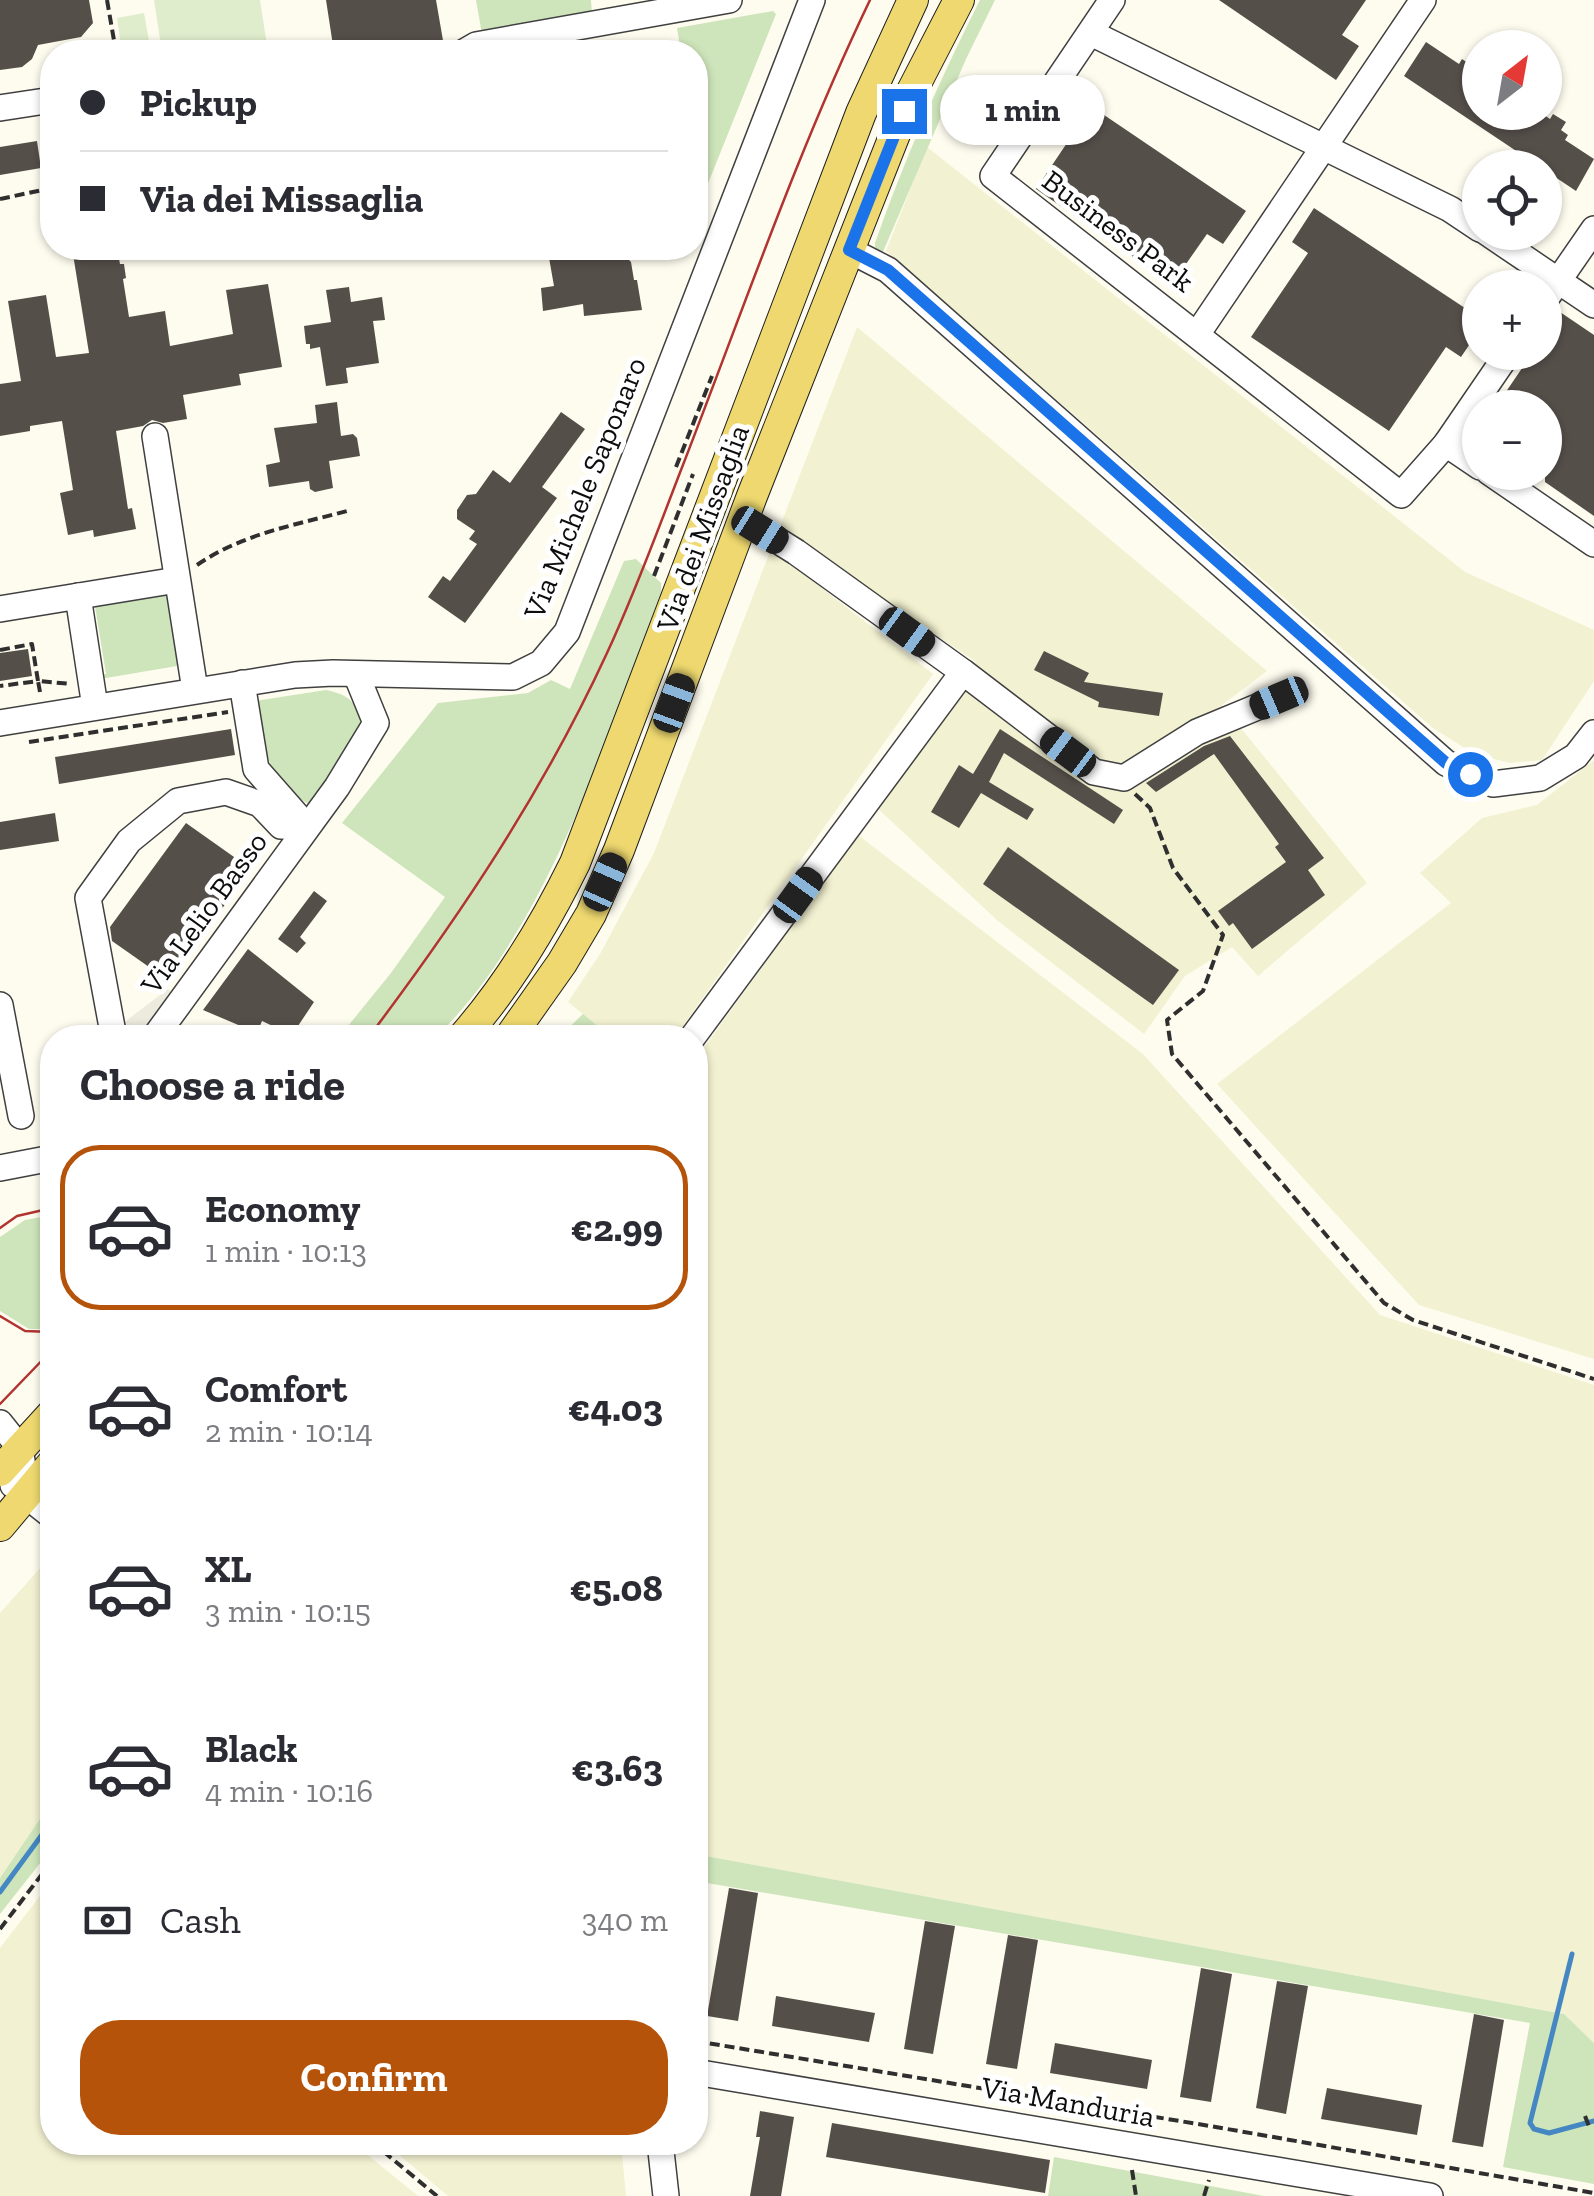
<!DOCTYPE html>
<html lang="en">
<head>
<meta charset="utf-8">
<style>
	body { margin:0; font-family:"Zilla Slab",serif; background:#f2f2f3; color:#2b2b33; height:100vh; display:flex; flex-direction:column; font-size:38px; white-space:nowrap }
	* { box-sizing:border-box; margin:0 }
	p { font-size:32px; color:#7c7c81 }
	.icon { flex:none; width:55px; height:55px; fill:none; stroke:currentColor; stroke-width:2; stroke-linecap:round; stroke-linejoin:round }
	.map { position:relative; flex:1; overflow:hidden }
	.side { position:absolute; left:40px; top:1025px; width:668px; height:1130px; display:flex; flex-direction:column; background:#fff; border-radius:40px; box-shadow:0 2px 8px #0004 }
	.side>* { flex:none }
	.hud { position:absolute; left:40px; top:40px; width:668px; height:220px; border-radius:40px; box-shadow:0 2px 8px #0004; display:grid; align-content:center; height:220px; padding:0 40px; background:#fff }
	.needle { width:65px; rotate:31deg }
	.buttons { position:absolute; left:1462px; top:30px; display:grid; gap:20px }
	.buttons a { display:grid; place-items:center; width:100px; height:100px; border-radius:50%; background:#fff; box-shadow:0 2px 8px #0004; font-size:50px }
	.end { position:absolute; width:45px; height:45px; margin:-22px; border:12px solid #1a73e8; background:#fff; box-shadow:0 0 0 5px #fff }
	.from { border-radius:50% }
	.bubble { position:absolute; height:70px; border-radius:35px; background:#fff; box-shadow:0 2px 8px #0004; font-size:32px; font-weight:800; line-height:70px; text-align:center }
	.car { position:absolute; width:30px; height:60px; margin:-30px -15px; border-radius:12px; box-shadow:0 0 8px 2px #0007; background:linear-gradient(#222 24%,#8ab4d8 0 40%,#222 0 76%,#8ab4d8 0 86%,#222 0) }
	.hud b { display:flex; align-items:center; gap:35px; height:95px; font-size:38px }
	.hud b+b { border-top:2px solid #e1e1e2 }
	.hud i { width:25px; height:25px; background:#2b2b33 }
	ul { padding:0; list-style:none }
	li { display:flex; align-items:center; gap:30px; height:165px; margin:0 20px 15px; padding:0 20px; border:5px solid transparent; border-radius:40px }
	li div { flex:1 }
	li b { display:block; font-size:38px }
	li em { font-style:normal; font-weight:800 }
	li.current { border-color:#b45309 }
	li>.icon { width:90px; height:90px; stroke-width:1.5 }
	h2 { padding:0 40px; font-size:45px; line-height:120px }
	.pay { display:flex; align-items:center; gap:25px; height:110px; padding:0 40px; font-size:38px }
	.pay p { margin-inline-start:auto }
	.cta { display:flex; gap:20px; margin-top:auto; padding:20px 40px }
	.cta a { flex:1; height:115px; border-radius:40px; background:#b45309; color:#fff; font-size:40px; font-weight:800; line-height:115px; text-align:center }
	.map>svg:first-child { display:block }
	.farmland { fill:#f2f1d1 }
	.green { fill:#cee5bb }
	.pitch { fill:#dfedcc }
	.plaza { fill:#edeade }
	.lines { fill:none; stroke-linecap:round; stroke-linejoin:round }
	.stream { stroke:#4487c2; stroke-width:5 }
	.building { fill:#554f4a }
	.minor-casing { stroke:#404040; stroke-width:28 }
	.major-casing { stroke:#1e1e1e; stroke-width:32 }
	.path { stroke:#2f2f2f; stroke-width:4; stroke-dasharray:10 5; stroke-linecap:butt }
	.minor { stroke:#fff; stroke-width:25 }
	.major { stroke:#eed86f; stroke-width:30 }
	.tram { stroke:#b23430; stroke-width:2.5 }
	.route { stroke:#1a73e8; stroke-width:12 }
	.labels { text-anchor:middle; dominant-baseline:central; stroke-width:10; stroke-linejoin:round; paint-order:stroke }
	.street-label { font-size:30px; fill:#0d0d0d; stroke:#fff }
</style>
</head>
<body>
<div class="map">
<svg width="1594" height="2196" viewBox="0 0 1594 2196">
	<rect width="100%" height="100%" fill="#fefcef"/>
	<!-- farmland -->
	<g class="farmland">
		<polygon points="927,147 1465,572 1594,630 1594,681 1542,760 1510,763 1474,754 1433,728 886,251"/>
		<polygon points="857,327 1267,671 1222,705 1367,883 1258,976 1232,947 1185,976 1144,1034 998,921 874,805 976,662 779,529"/>
		<polygon points="771,549 933,674 675,1037 611,1037 568,1002 600,954 654,853"/>
		<polygon points="1594,760 1594,1359 1419,1305 1217,1084 1451,903 1420,873 1482,818 1537,805"/>
		<polygon points="858,835 1143,1054 1380,1315 1594,1385 1594,2043 1564,2014 695,1854 695,1060"/>
		<polygon points="43,1565 52,1573 52,1801 0,1878 0,1613"/>
		<polygon points="47,1887 52,1892 52,2142 353,2143 418,2196 0,2196 0,1948"/>
		<polygon points="385,2143 621,2143 626,2196 448,2196"/>
	</g>
	<!-- green -->
	<g class="green">
		<polygon points="476,0 591,0 592,12 482,34"/>
		<path d="M 980,0 L 995,0 L 966,59 L 882,254 L 875,249 L 875,243 C 904,160 940,79 980,0 Z"/>
		<polygon points="773,11 776,14 707,186 702,187 695,142 695,52 681,52 677,28"/>
		<path d="M 636,559 L 661,583 L 661,592 C 607,737 548,928 436,1037 L 339,1037 L 391,973 L 445,897 L 342,823 L 438,703 L 528,693 L 551,680 L 570,689 L 624,561 Z"/>
		<polygon points="171,587 183,665 94,680 94,676 106,674 94,600"/>
		<path d="M 326,690 C 352,695 358,705 364,729 L 313,807 C 264,778 266,753 255,701 Z"/>
		<polygon points="583,1014 611,1037 559,1037"/>
		<polygon points="52,1215 52,1329 29,1329 0,1311 0,1237 25,1220"/>
		<polygon points="52,1801 52,1848 0,1914 0,1878"/>
		<polygon points="695,1854 1564,2014 1594,2043 1594,2184 1503,2167 1530,2023 707,1883 695,1946"/>
		<polygon points="1054,2157 1264,2196 1048,2196"/>
	</g>
	<!-- pitch -->
	<g class="pitch">
		<polygon points="154,0 260,0 268,52 162,52"/>
		<polygon points="144,13 151,52 122,52 117,18"/>
	</g>
	<!-- plaza -->
	<polygon class="plaza" points="168,989 189,1009 167,1037 119,1037 118,1027"/>
	<g class="lines">
		<!-- stream -->
		<g class="stream">
			<polyline points="0,1892 52,1821"/>
			<polyline points="1572,1954 1530,2123 1534,2129 1549,2133 1594,2121"/>
		</g>
	</g>
	<!-- building -->
	<g class="building">
		<polygon points="0,0 89,0 93,23 81,37 38,45 32,59 22,67 0,70"/>
		<polygon points="326,0 436,0 445,52 402,52 402,49 334,52"/>
		<polygon points="1219,0 1366,0 1342,35 1359,46 1336,80"/>
		<polygon points="1426,42 1459,64 1462,59 1480,71 1480,112 1540,112 1550,119 1553,114 1566,122 1561,130 1568,135 1565,140 1594,159 1576,191 1404,76"/>
		<polygon points="1076,96 1246,211 1223,244 1207,234 1172,284 1036,189 1069,140 1053,129"/>
		<polygon points="37,141 41,168 0,175 0,147"/>
		<polygon points="1314,208 1480,318 1480,329 1461,357 1446,347 1389,431 1251,337 1308,253 1292,242"/>
		<polygon points="72,248 117,248 120,264 124,264 126,278 123,279 129,317 165,311 170,346 233,334 226,290 268,284 282,367 239,374 241,385 183,395 187,419 163,423 152,420 143,426 116,431 128,509 132,508 136,529 94,537 93,530 68,535 60,493 73,490 62,421 30,426 30,431 0,436 0,384 21,381 8,301 46,295 56,357 89,353"/>
		<polygon points="583,248 613,248 615,259 627,258 631,262 634,280 637,280 642,310 584,316 583,304 543,311 541,288 554,286 548,252"/>
		<polygon points="349,287 351,302 382,297 385,320 373,321 379,363 346,368 348,383 326,386 320,347 310,349 310,344 306,344 304,326 331,322 326,290"/>
		<polygon points="1560,312 1594,335 1594,516 1545,482 1545,408 1495,408 1533,352 1545,352 1545,335"/>
		<polygon points="337,402 341,436 353,434 357,438 360,456 329,461 333,488 315,492 310,489 309,481 269,487 266,465 280,462 274,428 317,423 315,405"/>
		<polygon points="561,412 585,429 542,487 557,498 465,623 428,597 443,576 450,581 477,544 469,539 475,531 457,519 457,510 467,495 476,494 493,470 510,483"/>
		<polygon points="28,649 32,676 0,681 0,653"/>
		<polygon points="1044,651 1089,673 1084,682 1163,693 1159,716 1098,707 1099,702 1034,670"/>
		<polygon points="231,729 235,755 59,784 55,757"/>
		<polygon points="1000,729 1123,810 1114,824 1004,753 989,782 1034,809 1027,820 981,793 959,828 931,812 959,765 973,774"/>
		<polygon points="1230,736 1324,858 1308,870 1325,895 1252,949 1233,923 1229,926 1218,911 1286,862 1275,847 1279,844 1214,754 1156,792 1146,783 1204,746"/>
		<polygon points="55,813 59,841 0,850 0,822"/>
		<polygon points="186,823 251,869 169,981 112,941 110,927"/>
		<polygon points="1008,847 1179,970 1153,1005 983,884"/>
		<polygon points="314,891 327,901 300,937 306,943 297,953 278,939"/>
		<polygon points="248,949 314,1002 292,1035 262,1021 257,1033 203,1010"/>
		<polygon points="729,1888 758,1893 738,2021 707,2016"/>
		<polygon points="925,1921 955,1926 933,2054 904,2049"/>
		<polygon points="1008,1935 1038,1940 1017,2069 986,2064"/>
		<polygon points="1201,1968 1232,1974 1211,2102 1180,2097"/>
		<polygon points="1277,1981 1308,1986 1286,2114 1256,2108"/>
		<polygon points="776,1996 875,2013 869,2042 772,2026"/>
		<polygon points="1474,2014 1504,2020 1483,2147 1452,2142"/>
		<polygon points="1055,2043 1152,2060 1147,2089 1050,2073"/>
		<polygon points="1327,2088 1422,2105 1417,2135 1321,2119"/>
		<polygon points="760,2111 794,2117 781,2196 750,2196 760,2137 756,2137"/>
		<polygon points="832,2123 1050,2160 1045,2193 826,2157"/>
	</g>
	<g class="lines">
		<!-- minor casing -->
		<g class="minor-casing">
			<g id="minor">
				<polyline points="1112,0 993,176 1401,495 1446,444 1509,352"/>
				<polyline points="1091,33 1450,209 1480,229"/>
				<polyline points="464,52 476,45 729,0"/>
				<polyline points="0,108 52,100"/>
				<polyline points="1486,232 1594,305"/>
				<polyline points="849,250 888,270 1446,763 1493,784 1540,778 1576,756 1594,733"/>
				<polyline points="1545,300 1594,229"/>
				<polyline points="1198,333 1423,0"/>
				<polyline points="155,436 195,690"/>
				<polyline points="1446,444 1480,467"/>
				<polyline points="1489,472 1594,544"/>
				<polyline points="743,519 796,552 963,672 1094,772 1124,778 1197,732 1279,698"/>
				<polyline points="78,596 95,707"/>
				<polyline points="0,609 177,580"/>
				<polyline points="242,683 256,769 307,827"/>
				<polyline points="0,723 295,675 333,673 513,677 541,663 567,632 812,0"/>
				<polyline points="0,1005 21,1116"/>
				<polyline points="114,1038 88,898 129,841 178,801 226,792 260,804 281,826 307,827"/>
				<polyline points="154,1038 337,787 376,723 356,674"/>
				<polyline points="692,1038 963,672"/>
				<polyline points="0,1168 52,1158"/>
				<polyline points="0,1423 20,1448 27,1493"/>
				<polyline points="13,1485 52,1516"/>
				<polyline points="695,2072 1430,2196"/>
				<polyline points="660,2142 666,2196"/>
			</g>
		</g>
		<!-- major casing -->
		<g class="major-casing">
			<g id="major">
				<path d="M 462,1038 C 509,985 544,926 575,863 L 861,113 L 913,0"/>
				<polyline points="509,1038 562,963 591,914 619,850 752,496 912,91 959,0"/>
				<polyline points="0,1471 52,1414"/>
				<polyline points="0,1526 52,1464"/>
			</g>
		</g>
		<!-- path -->
		<g class="path">
			<polyline points="107,0 116,52"/>
			<polyline points="0,199 52,188"/>
			<polyline points="676,467 712,376"/>
			<path d="M 197,565 C 242,534 295,525 347,511"/>
			<polyline points="654,576 693,474"/>
			<polyline points="0,650 32,644 38,681 0,686"/>
			<polyline points="40,692 38,681 71,684"/>
			<polyline points="29,742 228,712"/>
			<polyline points="1135,794 1150,808 1173,868 1223,935 1203,991 1167,1020 1172,1054 1384,1303 1413,1320 1594,1379"/>
			<polyline points="44,1186 52,1185"/>
			<polyline points="47,1203 52,1202"/>
			<polyline points="0,1929 46,1869 52,1875"/>
			<polyline points="695,2041 1210,2126 1594,2193"/>
			<polyline points="1585,2116 1590,2129"/>
			<polyline points="372,2142 437,2196"/>
			<polyline points="1132,2170 1136,2196"/>
			<polyline points="1204,2196 1209,2180"/>
		</g>
		<!-- minor -->
		<use href="#minor" class="minor"/>
		<!-- major -->
		<use href="#major" class="major"/>
		<!-- tram -->
		<g class="tram">
			<path d="M 368,1038 C 460,916 543,792 607,653 C 635,593 657,532 681,470 C 742,313 797,152 870,0"/>
			<polyline points="0,1228 17,1216 52,1208"/>
			<polyline points="0,1316 25,1331 52,1332"/>
			<polyline points="0,1404 52,1350"/>
		</g>
	</g>
	<g class="lines">
		<!-- route -->
		<polyline class="route" points="904,111 849,250 888,270 1446,763 1470,774"/>
	</g>
	<g class="labels">
		<!-- street labels -->
		<g class="street-label">
			<text transform="translate(1118 231) rotate(37)">Business Park</text>
			<text transform="translate(585 488) rotate(-68)">Via Michele Saponaro</text>
			<text transform="translate(703 528) rotate(-70)">Via dei Missaglia</text>
			<text transform="translate(204 913) rotate(-54)">Via Lelio Basso</text>
			<text transform="translate(1068 2102) rotate(10)">Via Manduria</text>
		</g>
	</g>
</svg>
<div class="buttons">
<a><svg class="needle" viewBox="-14 -14 28 28"><path d="M0-13l5 13h-10z" fill="#e53935"/><path d="M0 13l5-13h-10z" fill="#7c7c81"/></svg></a>
<a><svg class="icon" aria-label="locate" viewBox="0 0 24 24"><circle cx="12" cy="12" r="6"/><path d="M12 2v4M12 18v4M2 12h4M18 12h4"/></svg></a>
<a>+</a>
<a>−</a>
</div>
<i class="end from" style="left:1470px;top:774px"></i>
<i class="end" style="left:904px;top:111px"></i>
<div class="bubble" style="left:940px;top:75px;width:165px">1 min</div>
<i class="car" style="left:760px;top:530px;rotate:122deg"></i>
<i class="car" style="left:907px;top:632px;rotate:126deg"></i>
<i class="car" style="left:1279px;top:698px;rotate:247deg"></i>
<i class="car" style="left:674px;top:703px;rotate:20deg"></i>
<i class="car" style="left:1068px;top:752px;rotate:307deg"></i>
<i class="car" style="left:605px;top:882px;rotate:24deg"></i>
<i class="car" style="left:798px;top:895px;rotate:36deg"></i>
<div class="hud">
<b><i class="from"></i>Pickup</b>
<b><i></i>Via dei Missaglia</b>
</div>
<section class="side">
<h2>Choose a ride</h2>
<ul>
<li class="current"><svg class="icon" aria-label="car" viewBox="0 0 24 24"><path d="M5 17H2v-5l4-1 3-4h7l3 4 3 1v5h-3M9 17h6M6 11h13"/><circle cx="7" cy="17" r="2"/><circle cx="17" cy="17" r="2"/></svg><div><b>Economy</b><p>1 min · 10:13</p></div><em>€2.99</em></li>
<li><svg class="icon" aria-label="car" viewBox="0 0 24 24"><path d="M5 17H2v-5l4-1 3-4h7l3 4 3 1v5h-3M9 17h6M6 11h13"/><circle cx="7" cy="17" r="2"/><circle cx="17" cy="17" r="2"/></svg><div><b>Comfort</b><p>2 min · 10:14</p></div><em>€4.03</em></li>
<li><svg class="icon" aria-label="car" viewBox="0 0 24 24"><path d="M5 17H2v-5l4-1 3-4h7l3 4 3 1v5h-3M9 17h6M6 11h13"/><circle cx="7" cy="17" r="2"/><circle cx="17" cy="17" r="2"/></svg><div><b>XL</b><p>3 min · 10:15</p></div><em>€5.08</em></li>
<li><svg class="icon" aria-label="car" viewBox="0 0 24 24"><path d="M5 17H2v-5l4-1 3-4h7l3 4 3 1v5h-3M9 17h6M6 11h13"/><circle cx="7" cy="17" r="2"/><circle cx="17" cy="17" r="2"/></svg><div><b>Black</b><p>4 min · 10:16</p></div><em>€3.63</em></li>
</ul>
<div class="pay"><svg class="icon" aria-label="cash" viewBox="0 0 24 24"><path d="M3 7h18v10H3z"/><circle cx="12" cy="12" r="2"/></svg>Cash<p>340 m</p></div>
<div class="cta"><a>Confirm</a></div>
</section>
</div>
</body>
</html>
